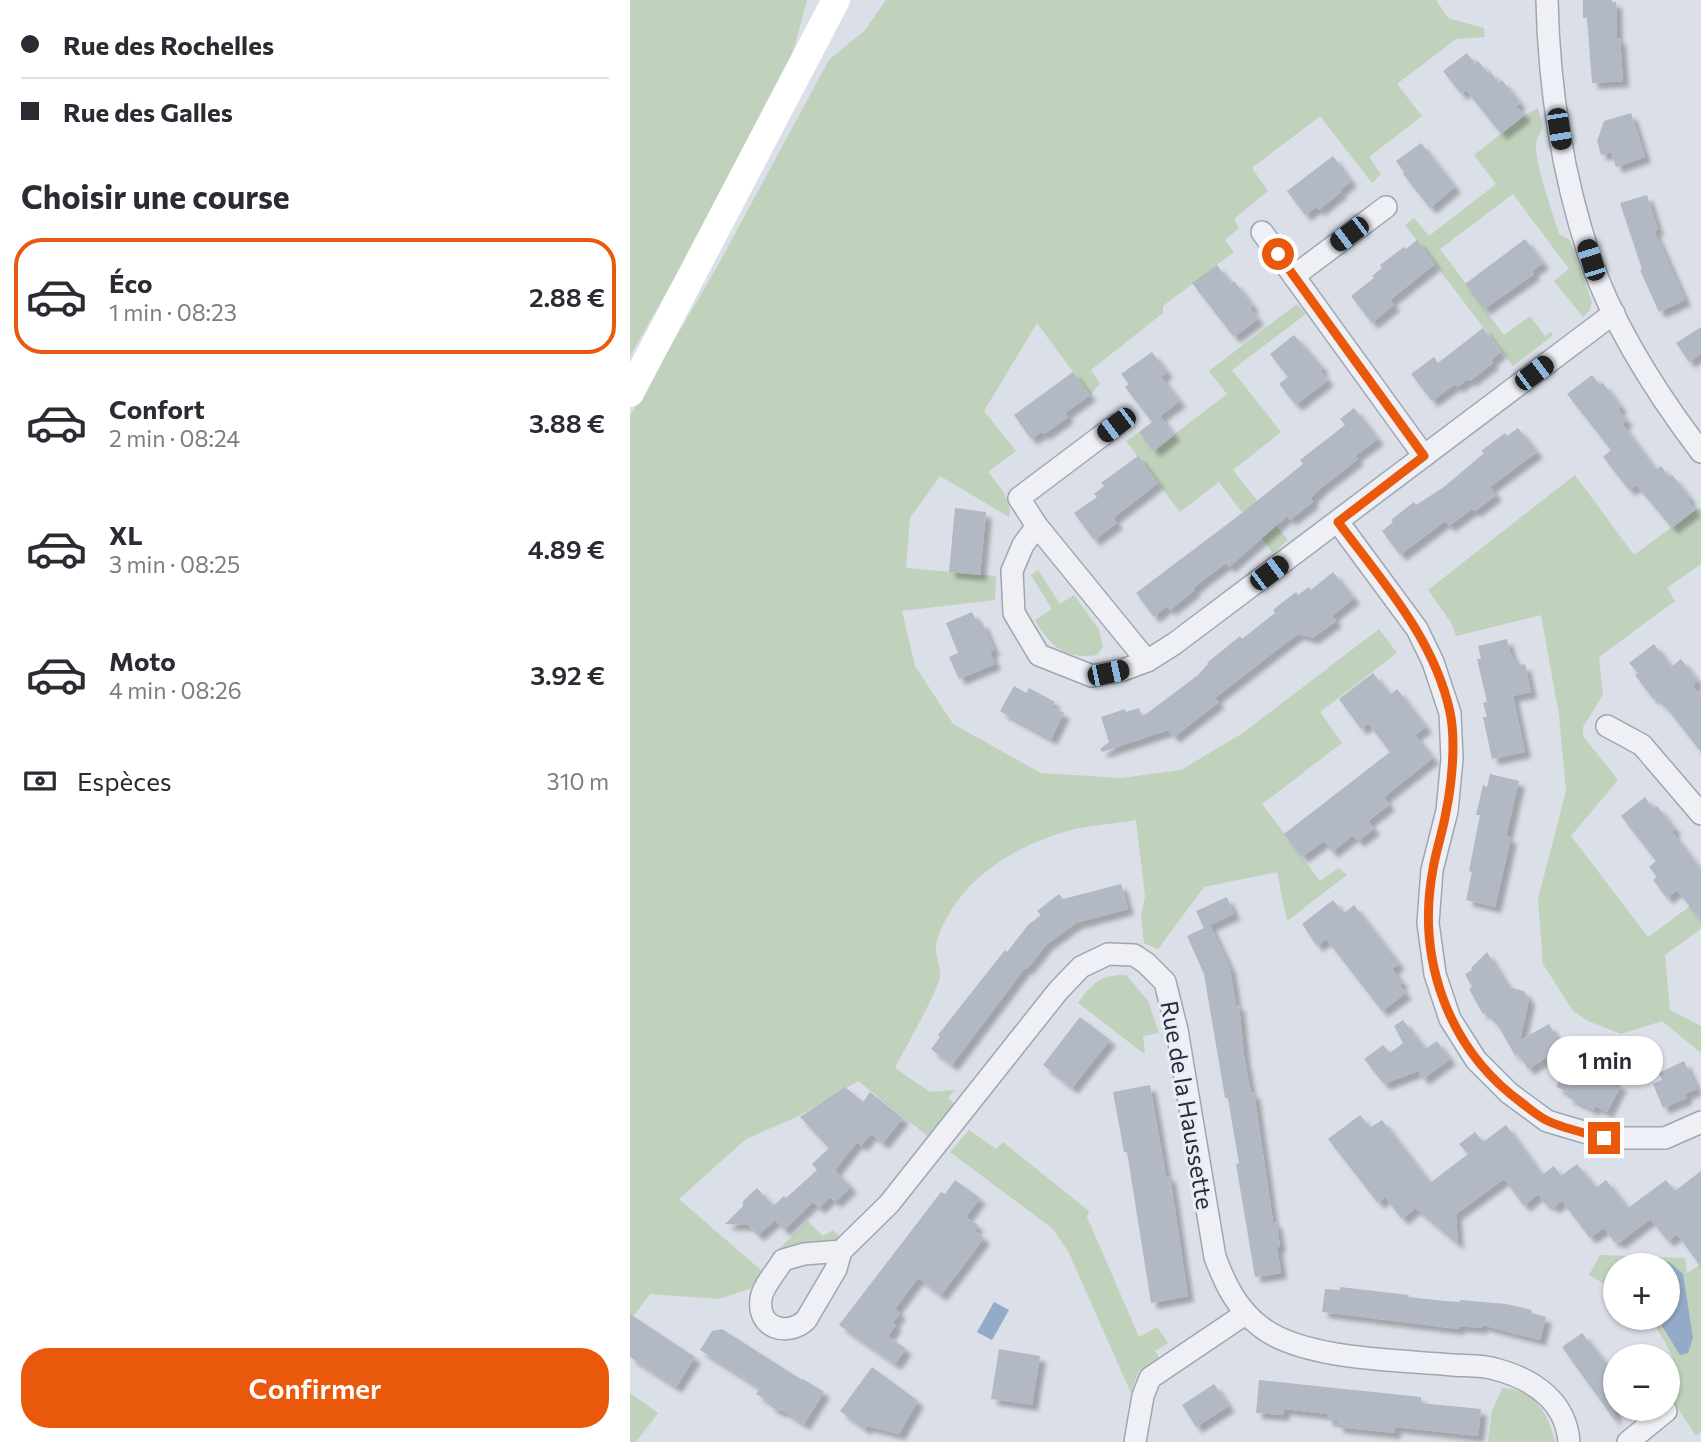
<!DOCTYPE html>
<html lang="fr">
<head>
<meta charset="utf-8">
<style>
	body { margin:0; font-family:Commissioner,sans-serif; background:#f7f7f7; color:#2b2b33; height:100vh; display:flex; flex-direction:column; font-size:26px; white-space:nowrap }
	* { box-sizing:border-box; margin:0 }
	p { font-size:23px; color:#7c7c81 }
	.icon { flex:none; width:38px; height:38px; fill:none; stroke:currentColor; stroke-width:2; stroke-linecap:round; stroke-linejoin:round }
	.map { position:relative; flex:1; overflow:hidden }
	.side { display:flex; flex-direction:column; background:#fff; width:630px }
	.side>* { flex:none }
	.banner { display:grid; align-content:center; height:154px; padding:0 21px; background:#fff }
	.fabs { position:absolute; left:973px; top:1253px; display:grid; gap:14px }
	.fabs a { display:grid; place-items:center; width:77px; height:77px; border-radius:50%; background:#fff; box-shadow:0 2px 5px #0004; font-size:35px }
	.end { position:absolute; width:32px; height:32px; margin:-16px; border:9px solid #ea580c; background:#fff; box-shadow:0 0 0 4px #fff }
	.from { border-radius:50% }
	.bubble { position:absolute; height:49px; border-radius:24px; background:#fff; box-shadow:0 2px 5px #0004; font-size:23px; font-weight:600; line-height:49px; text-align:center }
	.car { position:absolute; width:21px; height:42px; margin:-21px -10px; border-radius:9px; box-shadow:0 0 5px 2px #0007; background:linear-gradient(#222 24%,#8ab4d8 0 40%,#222 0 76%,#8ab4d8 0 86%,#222 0) }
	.banner b { display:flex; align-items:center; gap:24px; height:66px; font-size:26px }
	.banner b+b { border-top:2px solid #e1e1e2 }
	.banner i { width:18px; height:18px; background:#2b2b33 }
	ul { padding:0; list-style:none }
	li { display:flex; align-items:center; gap:21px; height:116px; margin:0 14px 10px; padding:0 7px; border:4px solid transparent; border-radius:28px }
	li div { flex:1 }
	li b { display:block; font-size:26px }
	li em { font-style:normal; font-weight:600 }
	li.active { border-color:#ea580c }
	li>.icon { width:63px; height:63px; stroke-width:1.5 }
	h2 { padding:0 21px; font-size:32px; line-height:84px }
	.pay { display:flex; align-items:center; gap:18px; height:77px; padding:0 21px; font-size:26px }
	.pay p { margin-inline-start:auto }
	.cta { display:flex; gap:14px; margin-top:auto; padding:14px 21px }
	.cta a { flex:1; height:80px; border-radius:28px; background:#ea580c; color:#fff; font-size:28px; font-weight:600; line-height:80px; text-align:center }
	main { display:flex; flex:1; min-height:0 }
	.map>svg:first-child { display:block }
	.green { fill:#c0d1bc }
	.water { fill:#93aac9 }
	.building { fill:#b2b8c4; filter:url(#shadow) }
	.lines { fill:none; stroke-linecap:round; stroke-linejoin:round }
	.minor-casing { stroke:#a0a6b1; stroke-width:24 }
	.minor { stroke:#eef0f5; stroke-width:21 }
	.secondary { stroke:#fff; stroke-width:28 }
	.route { stroke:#ea580c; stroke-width:9 }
	.labels { text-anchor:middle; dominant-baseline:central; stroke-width:6; stroke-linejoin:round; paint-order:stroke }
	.street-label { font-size:24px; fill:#242c3d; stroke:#eaeef4 }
</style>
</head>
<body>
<main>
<section class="side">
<div class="banner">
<b><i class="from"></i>Rue des Rochelles</b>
<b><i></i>Rue des Galles</b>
</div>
<h2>Choisir une course</h2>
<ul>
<li class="active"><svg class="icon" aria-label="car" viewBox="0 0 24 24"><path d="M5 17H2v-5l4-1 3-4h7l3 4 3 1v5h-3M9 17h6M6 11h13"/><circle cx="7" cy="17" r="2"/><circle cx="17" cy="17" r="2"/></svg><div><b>Éco</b><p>1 min · 08:23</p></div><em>2.88 €</em></li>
<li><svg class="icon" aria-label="car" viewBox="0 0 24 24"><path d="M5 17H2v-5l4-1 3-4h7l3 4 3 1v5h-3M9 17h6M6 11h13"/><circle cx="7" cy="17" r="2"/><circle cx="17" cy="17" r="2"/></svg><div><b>Confort</b><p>2 min · 08:24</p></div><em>3.88 €</em></li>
<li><svg class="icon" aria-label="car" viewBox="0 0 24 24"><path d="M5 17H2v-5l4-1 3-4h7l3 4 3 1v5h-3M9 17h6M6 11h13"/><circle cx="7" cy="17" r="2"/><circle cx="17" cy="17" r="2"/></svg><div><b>XL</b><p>3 min · 08:25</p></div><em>4.89 €</em></li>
<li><svg class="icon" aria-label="car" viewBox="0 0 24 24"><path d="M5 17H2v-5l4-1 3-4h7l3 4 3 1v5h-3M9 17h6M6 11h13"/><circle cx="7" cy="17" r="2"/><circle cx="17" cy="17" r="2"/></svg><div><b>Moto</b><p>4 min · 08:26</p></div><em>3.92 €</em></li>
</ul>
<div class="pay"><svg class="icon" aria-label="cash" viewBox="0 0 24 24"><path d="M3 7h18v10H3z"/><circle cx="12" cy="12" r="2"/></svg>Espèces<p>310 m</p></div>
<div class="cta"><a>Confirmer</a></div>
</section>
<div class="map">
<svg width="1071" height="1442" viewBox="0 0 1071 1442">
	<defs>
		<filter id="shadow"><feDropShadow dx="6" dy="6" stdDeviation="2" flood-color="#0004"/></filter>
	</defs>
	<rect width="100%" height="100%" fill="#dbdfe7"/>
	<!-- green -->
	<g class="green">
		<polygon points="0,0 177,0 161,59 96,188 0,356"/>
		<path d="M 256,0 L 806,0 L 818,18 L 854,28 L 855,37 L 826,39 L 767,84 L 792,116 L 739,157 L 751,174 L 742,183 L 690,116 L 622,168 L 638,191 L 604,219 L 609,228 L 595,240 L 604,252 L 533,306 L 533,313 L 461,370 L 470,384 L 460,395 L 407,323 L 354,411 L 386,451 L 358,472 C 368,485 384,500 379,517 L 310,476 L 280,518 L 276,568 L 366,576 L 365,600 L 272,611 L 285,666 L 323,724 L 411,773 L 491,778 L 551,770 L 613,733 L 749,629 L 767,653 L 690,712 L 712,743 L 632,804 L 690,881 L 709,868 L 717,875 L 657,921 L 647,872 L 574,887 L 528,949 L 514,943 L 511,916 L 515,896 L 506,820 C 484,824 459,825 437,831 C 380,848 327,881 307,940 C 303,951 311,965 310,977 C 309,989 273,1052 265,1068 L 300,1092 L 325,1090 L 318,1098 L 326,1105 L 299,1137 L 228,1081 L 169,1116 L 116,1139 L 49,1199 L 132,1271 L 122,1288 L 89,1299 L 20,1294 L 0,1321 L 0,416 L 87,267 L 199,60 L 235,30 Z"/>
		<path d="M 908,108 L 913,127 C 911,132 907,137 906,142 C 904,162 923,213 929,234 L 940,240 L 962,302 L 959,311 L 953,317 L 924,281 L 939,269 L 883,194 L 810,249 L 874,335 L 900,316 L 915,336 L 921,332 L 923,334 L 922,336 L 883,366 L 775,225 L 784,218 L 799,236 L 866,184 L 844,155 L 895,115 Z"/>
		<polygon points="667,304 676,314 602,370 651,432 603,470 658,540 643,553 589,482 550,512 496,441 509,432 524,450 597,394 579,371"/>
		<polygon points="945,475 1004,555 1069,507 1071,509 1071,564 1037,588 1045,601 969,657 973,695 953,727 953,736 988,780 941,836 1018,937 1071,898 1071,929 1035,955 1040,1010 1071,1026 1071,1053 1032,1021 991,1034 958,1021 943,1011 913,964 908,899 936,791 929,715 911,615 826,636 822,624 798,590"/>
		<path d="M 408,570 L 430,604 L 444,595 L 469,630 L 473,647 L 467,655 C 435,660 420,646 405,620 L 422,609 L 401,575 Z"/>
		<path d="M 496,975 L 518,1001 L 529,1033 L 513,1036 L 515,1053 L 513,1053 L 448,1003 C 461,984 472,974 496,975 Z"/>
		<polygon points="339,1130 366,1149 373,1142 459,1211 457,1217 509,1337 527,1327 538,1343 525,1351 530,1359 508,1372 501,1393 438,1251 422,1228 320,1152"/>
		<polygon points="178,1221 193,1236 203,1230 211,1238 207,1242 147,1251"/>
		<path d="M 970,1255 L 1055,1258 L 1057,1273 L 1071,1264 L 1071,1432 L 1066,1436 L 1038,1393 L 1038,1380 L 1047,1373 C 1043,1354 1031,1332 1018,1318 L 1038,1318 L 1038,1265 L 985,1265 L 985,1290 L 959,1275 Z"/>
		<path d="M 872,1388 C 906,1390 917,1412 925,1442 L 858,1442 L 862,1411 Z"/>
		<polygon points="0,1393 28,1413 6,1442 0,1442"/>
	</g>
	<!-- water -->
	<g class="water">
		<polygon points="1039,1262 1053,1274 1063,1338 1058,1353 1050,1355 1027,1318 1038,1318 1038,1265 1011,1265"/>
		<polygon points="364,1302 379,1310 362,1340 347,1332"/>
	</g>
	<!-- building -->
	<g class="building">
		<polygon points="953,0 982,0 982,2 986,2 987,38 990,38 993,81 962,83 957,18 953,18"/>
		<polygon points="837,53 845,64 848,61 858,73 860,71 868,83 872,80 890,103 886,106 895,115 871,134 836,90 831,94 813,71"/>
		<polygon points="1001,113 1015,157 986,167 981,152 971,155 967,141 974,121"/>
		<polygon points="791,143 825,187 800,208 773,174 774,172 766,161"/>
		<polygon points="703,156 721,181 710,190 711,192 689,210 686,207 675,215 657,191"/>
		<polygon points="1017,195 1028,230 1024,231 1055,300 1029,312 1010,270 1012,269 990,203"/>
		<polygon points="895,239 913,263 902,271 904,274 854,309 835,284"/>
		<polygon points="787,240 805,264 760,300 764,305 742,323 721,296 744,278 742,276 752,268 750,265 774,247 776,249"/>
		<polygon points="587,265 601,284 604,281 623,306 620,308 628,319 604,337 562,283"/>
		<polygon points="1071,327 1071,354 1059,362 1046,343"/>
		<polygon points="853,328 871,352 861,360 863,363 840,381 838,379 827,387 825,384 802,401 781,374 804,357 808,363"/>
		<polygon points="664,335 693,368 690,370 698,380 666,405 649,384 658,377 640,354"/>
		<polygon points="522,352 537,372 531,377 550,401 530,416 544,435 524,451 509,432 522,422 495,387 499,384 491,374"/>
		<polygon points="443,372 460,395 435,413 438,417 414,434 412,432 401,439 384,415"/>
		<polygon points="962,375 970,385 973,383 991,407 988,409 997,421 992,424 1026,470 1031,466 1039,477 1042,475 1060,498 1058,500 1065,510 1042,528 1006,485 999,490 973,457 981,450 937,394"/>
		<polygon points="724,408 748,439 725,456 728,459 691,488 681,498 683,502 660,520 657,516 599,567 596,563 563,588 565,590 540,610 537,606 524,617 506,593 612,513 673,464 670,460 715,425 710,419"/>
		<polygon points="888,428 907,452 860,487 866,495 845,511 842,509 819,526 815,521 770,555 752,531 763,522 761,520 784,502 786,505 814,487 854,453 851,451 875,433 877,436"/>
		<polygon points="508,456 528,483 483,518 487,523 464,540 444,513 467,497 464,494 474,486 471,483"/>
		<polygon points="325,508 356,512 350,575 319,572"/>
		<polygon points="703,572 724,598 702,616 706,621 683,638 668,634 653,645 585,698 589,702 544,737 538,730 472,752 470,749 479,742 471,717 495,709 496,712 509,708 512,717 568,675 578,664 577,663 610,636 612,639 645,613 643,610 654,601 666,592 668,595 679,587 681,590"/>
		<polygon points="342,612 348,624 352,622 364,650 360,652 365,664 329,679 319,657 328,653 316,623"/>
		<polygon points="877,639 880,652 888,666 895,664 901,692 883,696 895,752 862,759 853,717 857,717 853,703 857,702 847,659 851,659 848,646"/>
		<polygon points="1024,644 1041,667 1051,659 1068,681 1063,686 1071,697 1071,752 1035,706 1034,707 1026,697 1023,699 1005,675 1008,673 999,663"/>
		<polygon points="743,673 760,695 767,689 796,727 785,735 803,758 754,797 759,805 738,821 744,829 728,841 723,835 702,852 694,841 672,857 654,834 760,752 738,723 731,729 709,699"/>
		<polygon points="384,686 396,693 399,688 425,702 422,707 434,713 421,739 370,711"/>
		<polygon points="860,774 889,781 876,836 881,838 865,907 836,900 842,872 839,871 850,815 846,815 853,785 857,787"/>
		<polygon points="1015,797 1023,808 1027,806 1045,829 1042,832 1071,870 1071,921 1047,890 1037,898 1023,880 1027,877 1019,867 1026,861 991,816"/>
		<polygon points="491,884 498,909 446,923 417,944 397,969 395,968 322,1065 301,1049 310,1037 308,1035 375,950 377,952 398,925 411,915 407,911 429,894 433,899"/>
		<polygon points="597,897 604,914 580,925 600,968 606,1005 609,1005 614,1056 621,1093 624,1092 643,1222 646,1222 650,1246 647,1247 651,1273 625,1277 606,1164 609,1163 602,1123 598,1098 595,1098 574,974 557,936 574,928 566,911"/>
		<polygon points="703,900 714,913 724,905 769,964 762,969 773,983 769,985 776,993 752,1011 696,939 687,946 672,924"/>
		<polygon points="857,952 878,987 894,991 899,1000 890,1040 919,1024 932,1048 898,1069 887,1052 886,1057 866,1022 864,1023 857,1011 853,1014 839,989 842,987 835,974 842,970 841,968"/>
		<polygon points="450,1017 480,1040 442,1088 413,1065"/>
		<polygon points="773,1020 795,1049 807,1041 820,1059 793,1079 788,1071 754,1084 734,1059 753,1045 760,1053 773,1043 764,1026"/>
		<polygon points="940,1059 991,1085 977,1112 965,1106 964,1110 937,1097 939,1093 926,1087"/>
		<polygon points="1054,1061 1067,1089 1055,1094 1057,1098 1033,1108 1023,1084 1032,1080 1029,1073"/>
		<polygon points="520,1085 536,1176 540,1176 558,1296 521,1303 497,1152 494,1152 483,1092"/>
		<polygon points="215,1087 233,1102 240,1092 273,1118 253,1143 241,1134 231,1146 227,1142 205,1170 221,1187 205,1202 200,1197 189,1208 183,1202 154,1230 145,1220 128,1235 118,1225 95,1224 113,1206 113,1201 127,1188 143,1206 154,1196 156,1198 187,1170 182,1164 199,1148 170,1117"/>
		<polygon points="730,1115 740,1128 752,1120 800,1183 838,1154 829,1144 845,1132 853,1142 876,1125 912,1175 924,1166 931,1176 947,1164 966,1188 976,1180 998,1208 1036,1180 1045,1191 1071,1171 1071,1267 1047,1234 1038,1241 1020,1219 989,1243 987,1240 984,1242 974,1228 960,1238 932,1201 923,1208 919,1203 916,1205 908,1194 894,1206 874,1179 826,1214 828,1244 785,1208 772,1219 755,1197 748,1203 698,1139"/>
		<polygon points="325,1180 350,1198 336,1217 348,1225 344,1230 354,1238 311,1295 288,1278 265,1309 270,1313 263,1323 266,1325 258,1336 276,1349 265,1364 209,1325 311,1192 315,1194"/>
		<polygon points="710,1287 779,1295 778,1297 815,1301 830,1302 830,1300 876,1304 902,1310 901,1313 916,1317 910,1340 852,1325 851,1328 829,1326 828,1329 692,1312 695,1289 710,1290"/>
		<polygon points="0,1314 65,1357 46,1387 0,1357"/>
		<polygon points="92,1329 172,1380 173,1379 194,1392 174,1424 152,1410 149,1411 140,1406 139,1402 126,1394 130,1388 70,1350 82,1331"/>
		<polygon points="952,1333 985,1375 985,1421 932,1347"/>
		<polygon points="369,1349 410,1356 402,1405 361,1399"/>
		<polygon points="242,1367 288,1401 269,1434 237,1426 235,1429 210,1411"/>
		<polygon points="629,1380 791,1397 791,1403 851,1409 848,1436 765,1427 765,1433 707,1427 708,1421 697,1420 697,1414 654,1409 653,1415 626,1413"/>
		<polygon points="584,1384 599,1406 566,1427 552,1405"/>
	</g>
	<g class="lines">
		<!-- minor casing -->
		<g class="minor-casing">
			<g id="minor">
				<path d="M 917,0 C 919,88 932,174 960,258 C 984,327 1027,394 1071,452"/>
				<polyline points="632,232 794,456"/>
				<polyline points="664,276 756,207"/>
				<polyline points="486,425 389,498 407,526 517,661"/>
				<polyline points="708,522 787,629 803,662 820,713 822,759 817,811 802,870 798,923 805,974 820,1019 846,1060 879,1093 917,1121 974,1138 1035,1138 1071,1122"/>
				<polyline points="407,526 393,545 382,571 384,613 409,655 462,676 493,670 517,661 544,644 984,313"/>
				<polyline points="977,726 1012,745 1071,814"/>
				<path d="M 211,1251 L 174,1254 L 153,1260 C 147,1271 132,1287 131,1299 C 127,1327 156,1338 176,1320 L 206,1269 L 211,1251 L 259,1204 L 428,991 L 451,967 L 478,954 L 504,955 L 516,963 L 535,982 L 547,1030 L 585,1257 C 595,1284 607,1309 631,1327 C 673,1360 769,1360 823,1365 C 837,1366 852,1365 865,1369 C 903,1379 936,1401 939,1442"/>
				<polyline points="505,1442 513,1396 520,1378 615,1314"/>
				<polyline points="998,1442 1036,1411"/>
			</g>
		</g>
		<!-- minor -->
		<use href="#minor" class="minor"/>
		<!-- secondary -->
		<polyline class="secondary" points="0,393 206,0"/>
	</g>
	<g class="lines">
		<!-- route -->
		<path class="route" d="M 648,254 L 794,456 L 708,522 C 752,581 804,638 820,712 C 826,741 822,783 816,812 C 813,831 806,850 803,869 C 786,959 818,1049 892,1103 C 900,1109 909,1117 918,1121 C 935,1129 956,1133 974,1138"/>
	</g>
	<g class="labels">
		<!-- street labels -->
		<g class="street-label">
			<text transform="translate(558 1105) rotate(80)">Rue de la Haussette</text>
		</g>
	</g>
</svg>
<div class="fabs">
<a>+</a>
<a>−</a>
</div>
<i class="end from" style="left:648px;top:254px"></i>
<i class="end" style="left:974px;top:1138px"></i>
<div class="bubble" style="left:917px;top:1036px;width:116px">1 min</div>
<i class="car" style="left:929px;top:129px;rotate:171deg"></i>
<i class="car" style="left:719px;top:234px;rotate:233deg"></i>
<i class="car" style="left:961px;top:260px;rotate:343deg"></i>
<i class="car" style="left:904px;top:373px;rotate:53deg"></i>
<i class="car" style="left:486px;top:425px;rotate:233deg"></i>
<i class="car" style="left:639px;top:573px;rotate:53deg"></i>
<i class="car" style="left:478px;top:673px;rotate:78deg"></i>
</div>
</main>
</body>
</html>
